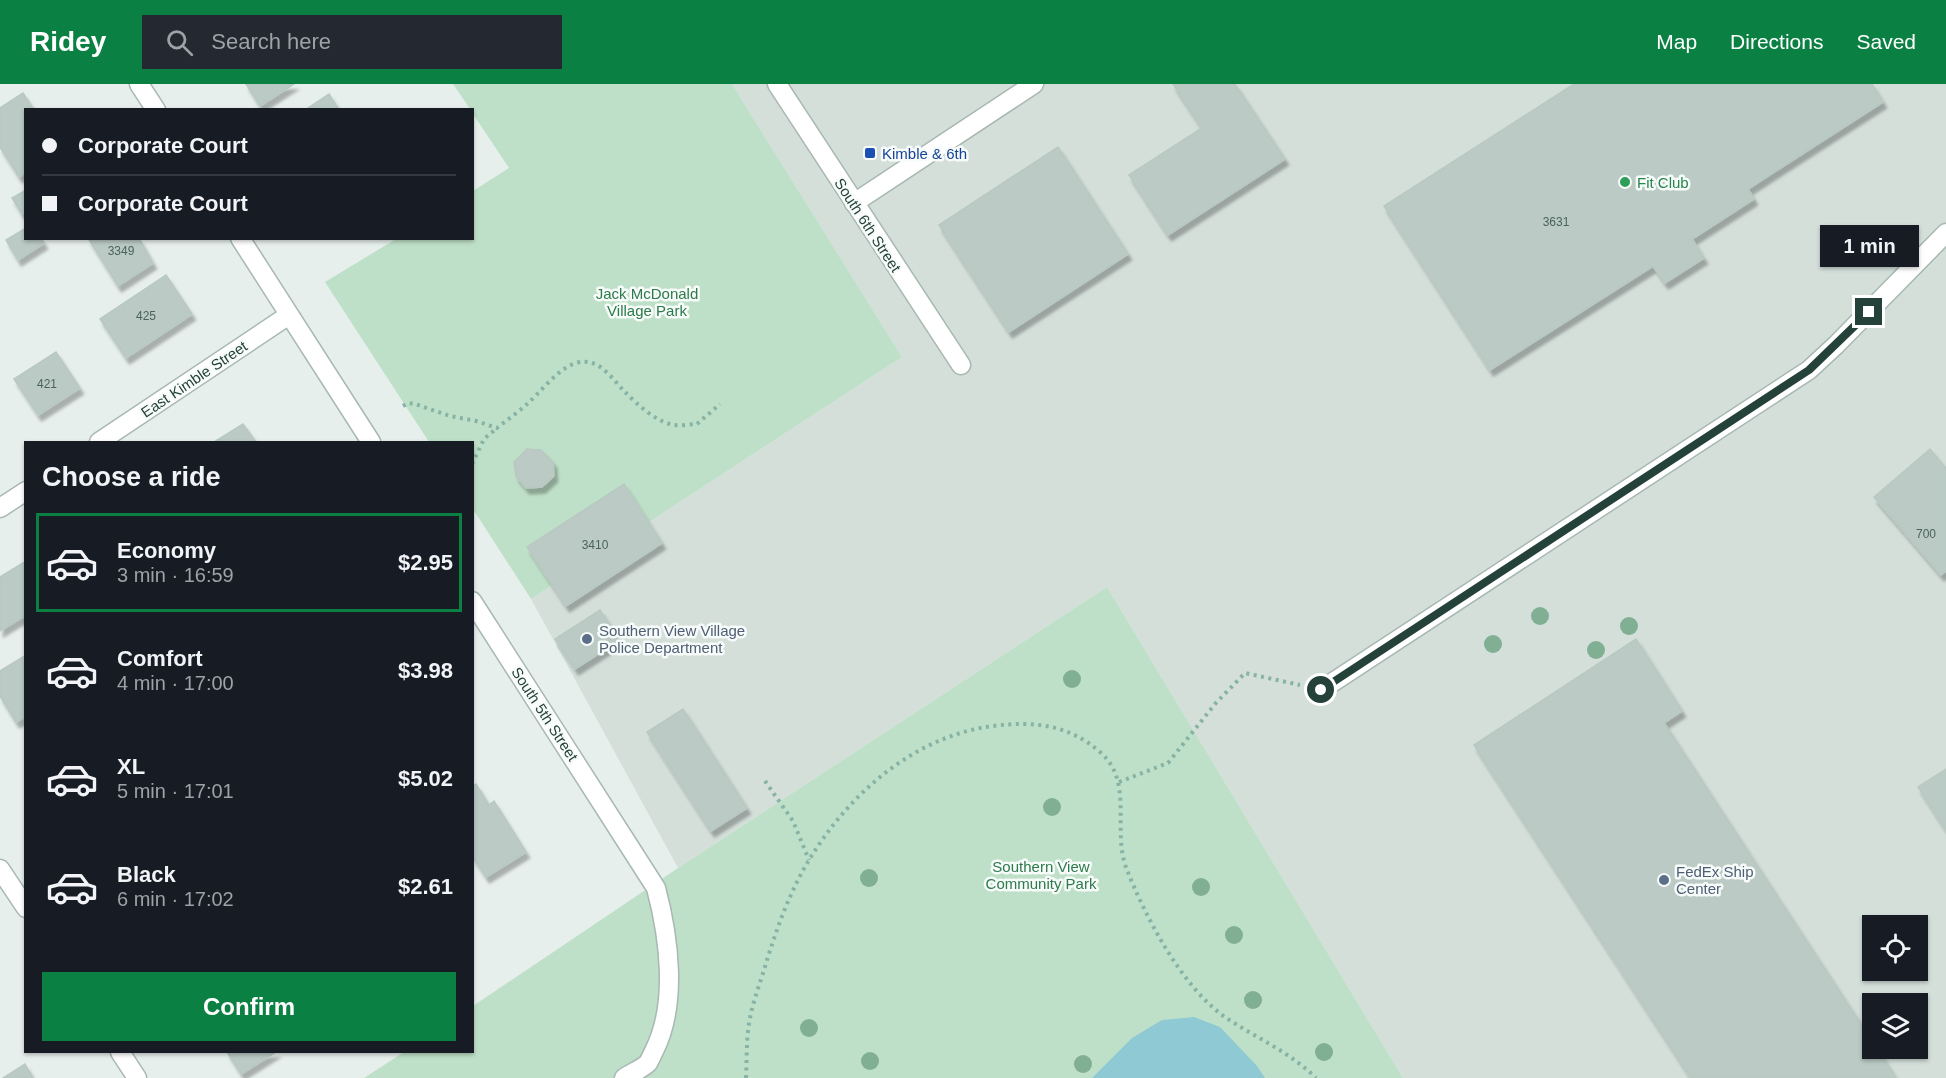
<!DOCTYPE html>
<html lang="en">
<head>
<meta charset="utf-8">
<style>
	body { margin:0; font-family:Arial,sans-serif; background:#242831; color:#f1f3f6; height:100vh; display:flex; flex-direction:column; font-size:22px; white-space:nowrap }
	* { box-sizing:border-box; margin:0 }
	p { font-size:20px; color:#9ea1a6 }
	.icon { flex:none; width:33px; height:33px; fill:none; stroke:currentColor; stroke-width:2; stroke-linecap:round; stroke-linejoin:round }
	.map { position:relative; flex:1; overflow:hidden }
	.sheet { position:absolute; left:24px; top:357px; width:450px; height:612px; display:flex; flex-direction:column; background:#171b24; border-radius:0px; box-shadow:0 2px 4px #0004 }
	.sheet>* { flex:none }
	.guide { position:absolute; left:24px; top:24px; width:450px; height:132px; border-radius:0px; box-shadow:0 2px 4px #0004; display:grid; align-content:center; height:132px; padding:0 18px; background:#171b24 }
	.fabs { position:absolute; left:1862px; top:831px; display:grid; gap:12px }
	.fabs a { display:grid; place-items:center; width:66px; height:66px; border-radius:0px; background:#171b24; box-shadow:0 2px 4px #0004; font-size:30px }
	.end { position:absolute; width:27px; height:27px; margin:-14px; border:8px solid #24423a; background:#fff; box-shadow:0 0 0 3px #fff }
	.from { border-radius:50% }
	.bubble { position:absolute; height:42px; border-radius:0px; background:#171b24; box-shadow:0 2px 4px #0004; font-size:20px; font-weight:700; line-height:42px; text-align:center }
	.guide b { display:flex; align-items:center; gap:21px; height:57px; font-size:22px }
	.guide b+b { border-top:2px solid #363941 }
	.guide i { width:15px; height:15px; background:#f1f3f6 }
	ul { padding:0; list-style:none }
	li { display:flex; align-items:center; gap:18px; height:99px; margin:0 12px 9px; padding:0 6px; border:3px solid transparent; border-radius:0px }
	li div { flex:1 }
	li b { display:block; font-size:22px }
	li em { font-style:normal; font-weight:700 }
	li.on { border-color:#0b8043 }
	li>.icon { width:54px; height:54px; stroke-width:1.5 }
	h2 { padding:0 18px; font-size:27px; line-height:72px }
	.button { display:flex; gap:12px; margin-top:auto; padding:12px 18px }
	.button a { flex:1; height:69px; border-radius:0px; background:#0b8043; color:#fff; font-size:24px; font-weight:700; line-height:69px; text-align:center }
	header { display:flex; align-items:center; gap:36px; box-sizing:border-box; height:84px; padding:0 30px; background:#0b8043; color:#fff }
	header strong { font-size:28px }
	nav { display:flex; gap:33px; margin-inline-start:auto; font-size:21px }
	.search { width:420px; height:54px; background:#242831; display:flex; align-items:center; gap:15px; box-sizing:border-box; padding:0 21px; border-radius:0px; color:#9ea1a6; font-size:22px }
	.map>svg:first-child { display:block }
	.built { fill:#d4dfda; fill-rule:evenodd }
	.green { fill:#bfe0c8 }
	.water { fill:#8ec9d4 }
	.building { fill:#bbcac4; stroke:#b8c9c2; stroke-width:1.5; filter:url(#shadow) }
	.lines { fill:none; stroke-linecap:round; stroke-linejoin:round }
	.minor-casing { stroke:#a8b8b2; stroke-width:21 }
	.path { stroke:#86b3a5; stroke-width:4; stroke-dasharray:3 4.5; stroke-linecap:butt }
	.minor { stroke:#fff; stroke-width:18 }
	.tree { fill:#80af93 }
	.route { stroke:#24423a; stroke-width:8 }
	.transit-dot { fill:#1a4fb4; stroke:#f7fbf9; stroke-width:2 }
	.leisure-dot { fill:#2e9e5b; stroke:#f7fbf9; stroke-width:2 }
	.service-dot { fill:#5c6f8a; stroke:#f7fbf9; stroke-width:2 }
	.labels { text-anchor:middle; dominant-baseline:central; stroke-width:5; stroke-linejoin:round; paint-order:stroke }
	.number-label { font-size:12px; fill:#4a645c }
	.transit-label { font-size:15px; fill:#164399; stroke:#f7fbf9; text-anchor:start }
	.leisure-label { font-size:15px; fill:#27864d; stroke:#f7fbf9; text-anchor:start }
	.street-label { font-size:15px; fill:#24423a; stroke:#f7fbf9 }
	.park-label { font-size:15px; fill:#2d7a4b; stroke:#f7fbf9 }
	.service-label { font-size:15px; fill:#4e5e75; stroke:#f7fbf9; text-anchor:start }
</style>
</head>
<body>
<header>
<strong>Ridey</strong>
<div class="search"><svg class="icon" aria-label="search" viewBox="0 0 24 24"><circle cx="10" cy="10" r="6"/><path d="M15 15l6 6"/></svg>Search here</div>
<nav><a>Map</a><a>Directions</a><a>Saved</a></nav>
</header>
<div class="map">
<svg width="1946" height="994" viewBox="0 0 1946 994">
	<defs>
		<filter id="shadow"><feDropShadow dx="3.5" dy="6" stdDeviation="1.5" flood-color="#0004"/></filter>
	</defs>
	<rect width="100%" height="100%" fill="#e6efeb"/>
	<!-- built -->
	<path class="built" d="M 732,0 L 1946,0 L 1946,994 L 1403,994 L 1107,503 L 678,784 L 531,515 L 902,273 ZM 1872,842 L 1917,842 L 1917,886 L 1872,886 ZM 1872,920 L 1917,920 L 1917,964 L 1872,964 Z"/>
	<!-- green -->
	<g class="green">
		<polygon points="453,0 732,0 902,273 531,515 473,425 472,358 429,358 325,198 396,155 472,154 473,107 509,84 473,30 472,26 470,25"/>
		<polygon points="1107,503 1403,994 364,994 404,968 472,968 473,922 678,784"/>
	</g>
	<!-- water -->
	<polygon class="water" points="1194,933 1220,943 1257,982 1265,994 1092,994 1132,954 1162,936"/>
	<!-- building -->
	<g class="building">
		<polygon points="246,0 294,0 260,22"/>
		<polygon points="1173,0 1235,0 1285,75 1168,151 1129,91 1202,44"/>
		<polygon points="1574,0 1872,0 1883,18 1748,105 1754,115 1692,155 1704,174 1665,199 1653,182 1490,286 1384,122"/>
		<polygon points="23,9 34,26 26,26 26,88 19,93 0,63 0,24"/>
		<polygon points="329,10 339,26 305,26"/>
		<polygon points="1058,63 1128,170 1009,248 939,141"/>
		<polygon points="26,106 26,127 22,130 12,114"/>
		<polygon points="26,144 26,154 41,154 44,159 18,176 6,156"/>
		<polygon points="88,154 139,154 153,179 118,202"/>
		<polygon points="166,191 192,230 126,274 100,235"/>
		<polygon points="56,268 80,304 38,331 14,295"/>
		<polygon points="243,340 256,358 214,358"/>
		<polygon points="527,365 541,366 553,378 554,392 542,403 526,404 516,392 514,378"/>
		<polygon points="1930,365 1946,384 1946,487 1941,491 1874,413"/>
		<polygon points="624,400 662,459 566,522 527,463"/>
		<polygon points="26,477 26,531 0,547 0,493"/>
		<polygon points="600,526 620,556 575,585 555,555"/>
		<polygon points="1636,555 1682,627 1664,639 1872,957 1872,964 1877,964 1896,994 1691,994 1474,661"/>
		<polygon points="26,571 26,632 16,638 0,612 0,587"/>
		<polygon points="683,625 747,724 711,747 647,648"/>
		<polygon points="1946,685 1946,746 1918,703"/>
		<polygon points="476,700 489,721 494,717 526,768 486,793 472,772 472,703"/>
		<polygon points="227,968 276,968 241,990"/>
		<polygon points="25,980 33,994 3,994"/>
	</g>
	<g class="lines">
		<!-- minor casing -->
		<g class="minor-casing">
			<g id="minor">
				<polyline points="139,0 156,26"/>
				<polyline points="777,0 961,281"/>
				<polyline points="854,119 1034,0"/>
				<polyline points="240,154 371,358"/>
				<polyline points="99,358 289,231"/>
				<polyline points="0,424 26,407"/>
				<path d="M 472,517 L 656,804 C 669,853 678,920 654,967 C 652,971 650,976 648,979 C 642,985 631,989 624,994"/>
				<polyline points="1321,606 1809,286 1836,261 1946,149"/>
				<polyline points="0,785 26,824"/>
				<polyline points="120,968 137,994"/>
			</g>
		</g>
		<!-- path -->
		<g class="path">
			<path d="M 403,322 L 408,319 L 415,320 L 450,332 L 476,337 L 497,344 C 507,336 517,329 526,321 C 541,308 557,285 576,279 C 599,272 612,295 625,308 C 637,320 656,338 674,341 C 681,342 690,340 697,340 L 720,320"/>
			<polyline points="472,380 484,355 497,344"/>
			<polyline points="765,697 793,737 809,776"/>
			<polyline points="1119,698 1168,679 1215,620 1245,589 1300,601"/>
			<path d="M 746,994 C 747,974 746,954 750,934 C 753,918 759,902 764,886 C 775,849 789,809 809,776 C 849,710 914,652 993,642 C 1033,637 1068,640 1100,668 C 1135,698 1111,747 1127,786 C 1146,834 1182,903 1225,933 C 1256,954 1290,968 1316,994"/>
		</g>
		<!-- minor -->
		<use href="#minor" class="minor"/>
	</g>
	<!-- trees -->
	<g class="tree">
		<circle cx="1540" cy="532" r="9"/>
		<circle cx="1629" cy="542" r="9"/>
		<circle cx="1493" cy="560" r="9"/>
		<circle cx="1596" cy="566" r="9"/>
		<circle cx="1072" cy="595" r="9"/>
		<circle cx="1052" cy="723" r="9"/>
		<circle cx="869" cy="794" r="9"/>
		<circle cx="1201" cy="803" r="9"/>
		<circle cx="1234" cy="851" r="9"/>
		<circle cx="1253" cy="916" r="9"/>
		<circle cx="809" cy="944" r="9"/>
		<circle cx="1324" cy="968" r="9"/>
		<circle cx="870" cy="977" r="9"/>
		<circle cx="1083" cy="980" r="9"/>
	</g>
	<g class="lines">
		<!-- route -->
		<polyline class="route" points="1321,606 1809,286 1869,228"/>
	</g>
	<!-- markers -->
	<rect class="transit-dot" x="864" y="63" width="12" height="12" rx="3"/>
	<circle class="leisure-dot" cx="1625" cy="98" r="6"/>
	<g class="service-dot">
		<circle cx="587" cy="555" r="6"/>
		<circle cx="1664" cy="796" r="6"/>
	</g>
	<g class="labels">
		<!-- number labels -->
		<g class="number-label">
			<text x="1556" y="138">3631</text>
			<text x="121" y="167">3349</text>
			<text x="146" y="232">425</text>
			<text x="47" y="300">421</text>
			<text x="1926" y="450">700</text>
			<text x="595" y="461">3410</text>
		</g>
		<!-- transit labels -->
		<g class="transit-label">
			<text x="882" y="69">Kimble &amp; 6th</text>
		</g>
		<!-- leisure labels -->
		<g class="leisure-label">
			<text x="1637" y="98">Fit Club</text>
		</g>
		<!-- street labels -->
		<g class="street-label">
			<text transform="translate(868 141) rotate(57)">South 6th Street</text>
			<text transform="translate(194 295) rotate(-34)">East Kimble Street</text>
			<text transform="translate(545 630) rotate(57)">South 5th Street</text>
		</g>
		<!-- park labels -->
		<g class="park-label">
			<text x="647" y="209">Jack McDonald<tspan x="647" dy="17">Village Park</tspan></text>
			<text x="1041" y="782">Southern View<tspan x="1041" dy="17">Community Park</tspan></text>
		</g>
		<!-- service labels -->
		<g class="service-label">
			<text x="599" y="546">Southern View Village<tspan x="599" dy="17">Police Department</tspan></text>
			<text x="1676" y="787">FedEx Ship<tspan x="1676" dy="17">Center</tspan></text>
		</g>
	</g>
</svg>
<div class="fabs">
<a><svg class="icon" aria-label="locate" viewBox="0 0 24 24"><circle cx="12" cy="12" r="6"/><path d="M12 2v4M12 18v4M2 12h4M18 12h4"/></svg></a>
<a><svg class="icon" aria-label="layers" viewBox="0 0 24 24"><path d="M12 4l9 5-9 5-9-5zM3 14l9 5 9-5"/></svg></a>
</div>
<i class="end from" style="left:1321px;top:606px"></i>
<i class="end" style="left:1869px;top:228px"></i>
<div class="bubble" style="left:1820px;top:141px;width:99px">1 min</div>
<div class="guide">
<b><i class="from"></i>Corporate Court</b>
<b><i></i>Corporate Court</b>
</div>
<section class="sheet">
<h2>Choose a ride</h2>
<ul>
<li class="on"><svg class="icon" aria-label="car" viewBox="0 0 24 24"><path d="M5 17H2v-5l4-1 3-4h7l3 4 3 1v5h-3M9 17h6M6 11h13"/><circle cx="7" cy="17" r="2"/><circle cx="17" cy="17" r="2"/></svg><div><b>Economy</b><p>3 min · 16:59</p></div><em>$2.95</em></li>
<li><svg class="icon" aria-label="car" viewBox="0 0 24 24"><path d="M5 17H2v-5l4-1 3-4h7l3 4 3 1v5h-3M9 17h6M6 11h13"/><circle cx="7" cy="17" r="2"/><circle cx="17" cy="17" r="2"/></svg><div><b>Comfort</b><p>4 min · 17:00</p></div><em>$3.98</em></li>
<li><svg class="icon" aria-label="car" viewBox="0 0 24 24"><path d="M5 17H2v-5l4-1 3-4h7l3 4 3 1v5h-3M9 17h6M6 11h13"/><circle cx="7" cy="17" r="2"/><circle cx="17" cy="17" r="2"/></svg><div><b>XL</b><p>5 min · 17:01</p></div><em>$5.02</em></li>
<li><svg class="icon" aria-label="car" viewBox="0 0 24 24"><path d="M5 17H2v-5l4-1 3-4h7l3 4 3 1v5h-3M9 17h6M6 11h13"/><circle cx="7" cy="17" r="2"/><circle cx="17" cy="17" r="2"/></svg><div><b>Black</b><p>6 min · 17:02</p></div><em>$2.61</em></li>
</ul>
<div class="button"><a>Confirm</a></div>
</section>
</div>
</body>
</html>
